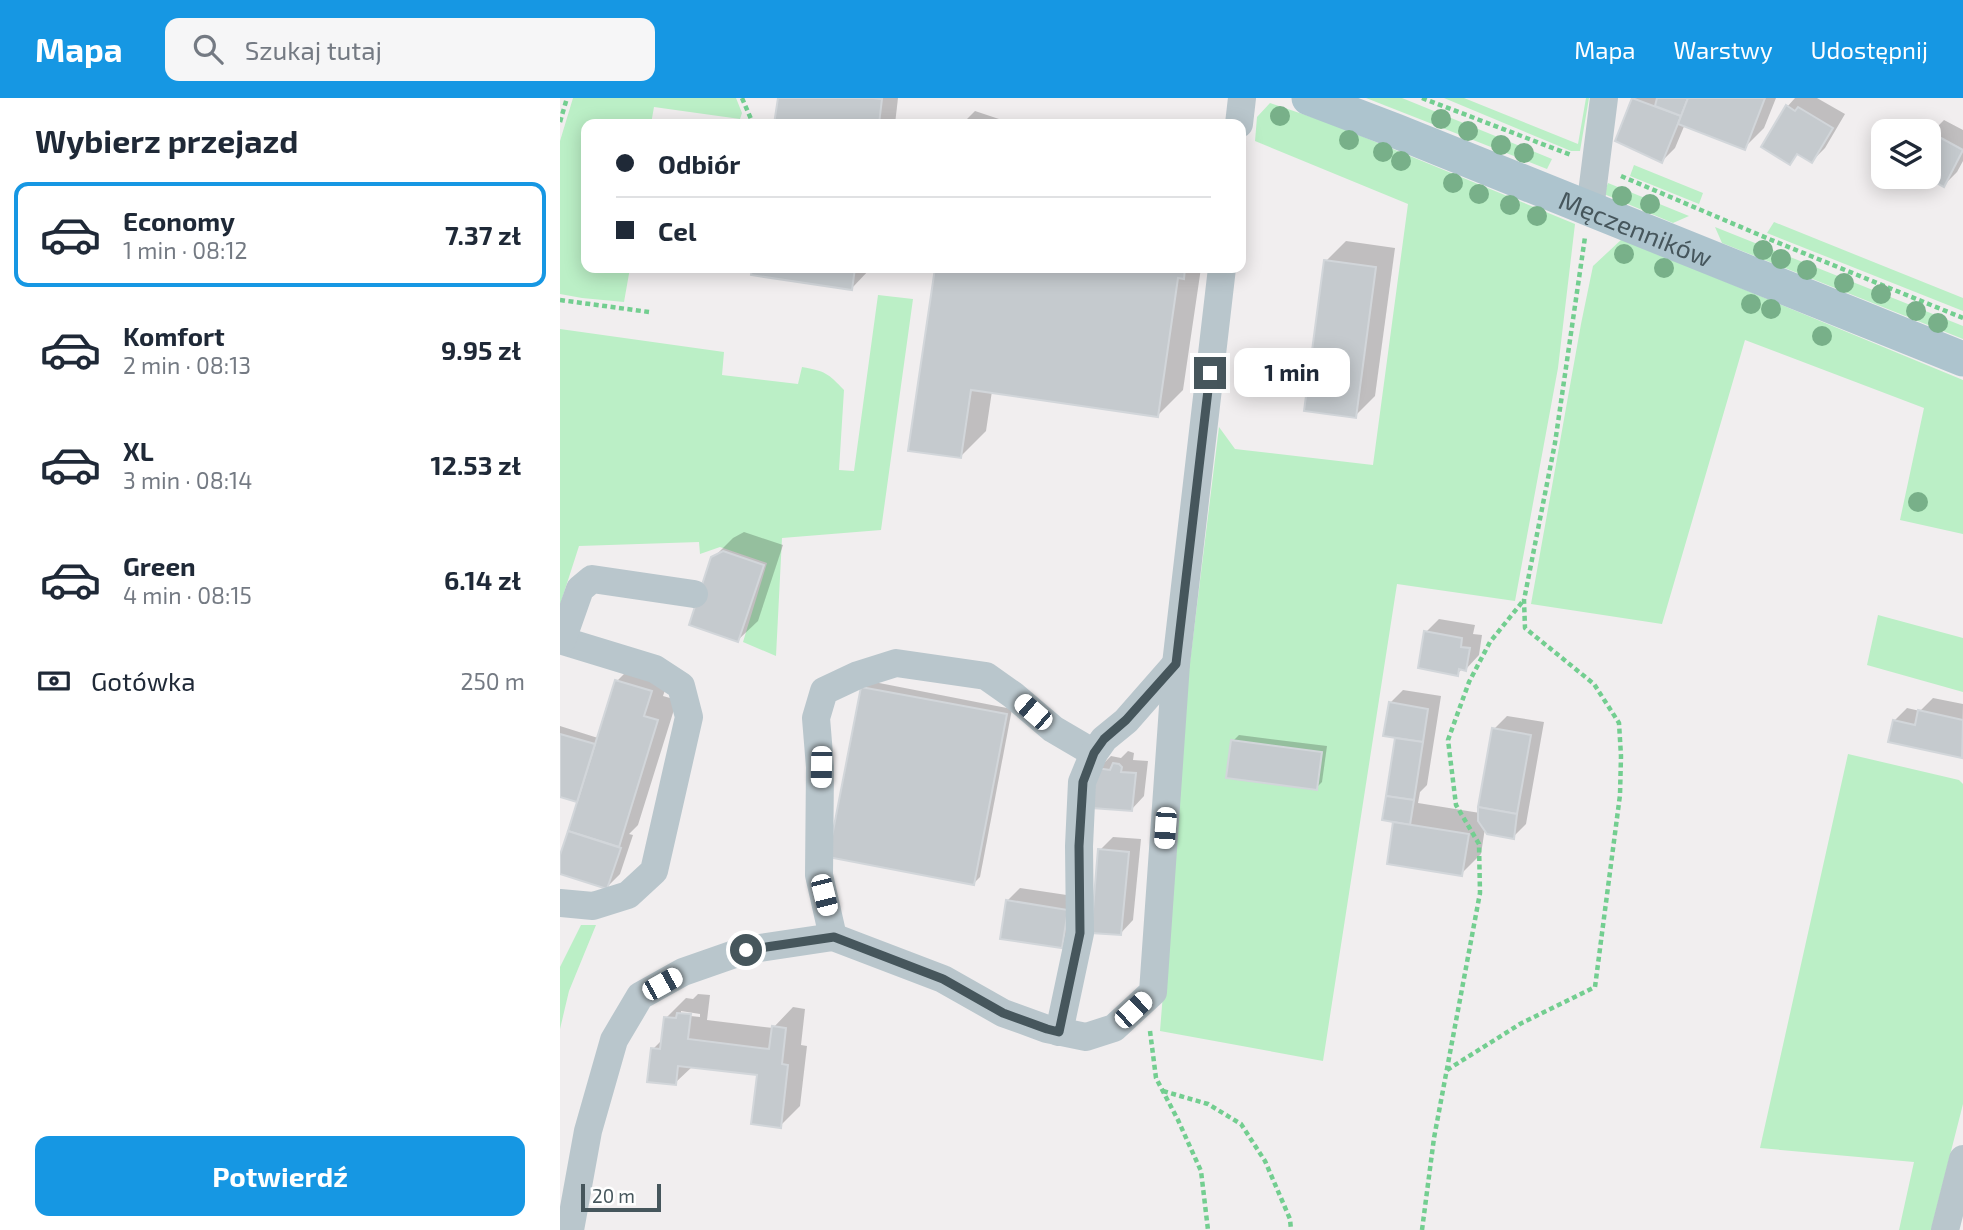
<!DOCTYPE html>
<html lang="pl">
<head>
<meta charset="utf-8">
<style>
	body { margin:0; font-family:"Exo 2",sans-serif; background:#f6f6f7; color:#1f2937; height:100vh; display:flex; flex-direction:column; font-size:26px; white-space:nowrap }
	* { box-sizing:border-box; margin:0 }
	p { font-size:23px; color:#747a83 }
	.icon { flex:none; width:38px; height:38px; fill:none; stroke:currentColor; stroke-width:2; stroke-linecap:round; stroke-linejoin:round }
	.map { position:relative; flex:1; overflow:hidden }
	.panel { display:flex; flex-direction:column; background:#fff; width:560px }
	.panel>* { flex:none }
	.hud { position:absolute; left:21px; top:21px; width:665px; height:154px; border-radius:14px; box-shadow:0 4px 18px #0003; display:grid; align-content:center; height:154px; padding:0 35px; background:#fff }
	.buttons { position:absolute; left:1311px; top:21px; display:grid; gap:14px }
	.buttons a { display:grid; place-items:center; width:70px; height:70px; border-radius:14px; background:#fff; box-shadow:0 4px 18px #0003; font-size:35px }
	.scale { position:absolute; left:21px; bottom:18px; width:80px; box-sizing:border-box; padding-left:7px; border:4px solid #46565c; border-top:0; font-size:19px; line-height:24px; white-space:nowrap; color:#46565c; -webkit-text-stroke:5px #fff; paint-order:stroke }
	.end { position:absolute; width:32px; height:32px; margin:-16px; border:9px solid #46565c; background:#fff; box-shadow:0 0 0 4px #fff }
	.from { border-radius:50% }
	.bubble { position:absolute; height:49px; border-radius:14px; background:#fff; box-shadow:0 4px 18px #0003; font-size:23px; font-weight:700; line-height:49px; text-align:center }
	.car { position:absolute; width:21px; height:42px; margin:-21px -10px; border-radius:9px; box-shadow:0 0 5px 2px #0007; background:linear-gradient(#fff 24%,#345 0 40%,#fff 0 76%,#345 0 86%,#fff 0) }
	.hud b { display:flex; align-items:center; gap:24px; height:66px; font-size:26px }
	.hud b+b { border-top:2px solid #e0e1e3 }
	.hud i { width:18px; height:18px; background:#1f2937 }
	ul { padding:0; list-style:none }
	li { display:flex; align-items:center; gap:21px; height:105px; margin:0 14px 10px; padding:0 21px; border:4px solid transparent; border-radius:14px }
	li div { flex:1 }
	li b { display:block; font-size:26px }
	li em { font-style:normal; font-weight:700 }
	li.active { border-color:#1697e3 }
	li>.icon { width:63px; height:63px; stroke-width:1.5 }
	h2 { padding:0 35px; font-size:32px; line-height:84px }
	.pay { display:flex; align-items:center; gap:18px; height:77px; padding:0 35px; font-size:26px }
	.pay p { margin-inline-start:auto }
	.primary-button { display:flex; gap:14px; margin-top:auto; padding:14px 35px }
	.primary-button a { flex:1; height:80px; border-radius:14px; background:#1697e3; color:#fff; font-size:28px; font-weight:700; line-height:80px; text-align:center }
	header { display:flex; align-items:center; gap:42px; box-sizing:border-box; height:98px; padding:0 35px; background:#1697e3; color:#fff }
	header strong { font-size:33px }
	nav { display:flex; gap:38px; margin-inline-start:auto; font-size:24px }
	.search { width:490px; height:63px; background:#f6f6f7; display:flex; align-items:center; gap:18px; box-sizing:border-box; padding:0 24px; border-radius:14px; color:#747a83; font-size:26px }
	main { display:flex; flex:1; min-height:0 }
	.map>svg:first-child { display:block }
	.green { fill:#bbefc6 }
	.shadow { fill:#0003; fill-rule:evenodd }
	.building { fill:#c5cace; stroke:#d2d6da; stroke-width:2 }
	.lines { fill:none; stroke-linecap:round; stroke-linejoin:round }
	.path { stroke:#73ce90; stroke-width:4.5; stroke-dasharray:5 3.5; stroke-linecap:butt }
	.minor { stroke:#b9c6cc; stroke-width:28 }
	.major { stroke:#adc4ce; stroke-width:35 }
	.tree { fill:#78b089 }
	.route { stroke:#46565c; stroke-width:9 }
	.labels { text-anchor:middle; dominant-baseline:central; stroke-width:5; stroke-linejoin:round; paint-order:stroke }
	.street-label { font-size:26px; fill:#46565c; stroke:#fff }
</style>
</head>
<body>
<header>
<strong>Mapa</strong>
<div class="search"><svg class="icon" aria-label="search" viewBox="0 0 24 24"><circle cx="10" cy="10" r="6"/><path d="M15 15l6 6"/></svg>Szukaj tutaj</div>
<nav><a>Mapa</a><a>Warstwy</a><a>Udostępnij</a></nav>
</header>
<main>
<section class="panel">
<h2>Wybierz przejazd</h2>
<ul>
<li class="active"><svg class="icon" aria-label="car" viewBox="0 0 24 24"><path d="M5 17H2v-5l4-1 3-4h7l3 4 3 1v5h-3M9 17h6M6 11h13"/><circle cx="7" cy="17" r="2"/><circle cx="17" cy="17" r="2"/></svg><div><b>Economy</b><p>1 min · 08:12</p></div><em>7.37 zł</em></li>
<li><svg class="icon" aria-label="car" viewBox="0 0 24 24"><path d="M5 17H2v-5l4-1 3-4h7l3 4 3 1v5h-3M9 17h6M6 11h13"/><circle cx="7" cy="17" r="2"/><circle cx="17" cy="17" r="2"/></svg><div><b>Komfort</b><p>2 min · 08:13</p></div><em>9.95 zł</em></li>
<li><svg class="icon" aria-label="car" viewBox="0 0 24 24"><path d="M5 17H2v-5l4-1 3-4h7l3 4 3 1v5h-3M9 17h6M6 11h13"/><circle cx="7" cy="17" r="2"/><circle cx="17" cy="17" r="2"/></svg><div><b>XL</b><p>3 min · 08:14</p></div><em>12.53 zł</em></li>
<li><svg class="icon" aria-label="car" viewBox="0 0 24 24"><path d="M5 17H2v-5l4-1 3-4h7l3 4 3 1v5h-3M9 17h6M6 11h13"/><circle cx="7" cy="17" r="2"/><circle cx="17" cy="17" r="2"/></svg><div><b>Green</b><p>4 min · 08:15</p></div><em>6.14 zł</em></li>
</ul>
<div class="pay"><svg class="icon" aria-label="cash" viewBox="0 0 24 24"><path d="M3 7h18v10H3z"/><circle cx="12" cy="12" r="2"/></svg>Gotówka<p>250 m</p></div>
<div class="primary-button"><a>Potwierdź</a></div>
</section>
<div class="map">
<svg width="1403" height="1132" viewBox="0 0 1403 1132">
	<rect width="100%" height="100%" fill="#f1eeef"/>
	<!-- green -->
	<g class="green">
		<polygon points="13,0 176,0 182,15 180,21 94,9 91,26 26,26 26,170 70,170 64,204 22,200 0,196 0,43"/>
		<polygon points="806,0 842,0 992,61 987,71"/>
		<polygon points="884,0 904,0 1018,46 1026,0 1029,0 1020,53 1011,53"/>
		<polygon points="710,5 772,26 1015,126 998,270 955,503 837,486 763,963 600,933 629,572 659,329 675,351 813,367 848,106 695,43 697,19"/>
		<polygon points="1074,67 1143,95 1139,106 1070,78"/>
		<polygon points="1048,85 1129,118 1113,125 1044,96"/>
		<polygon points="1214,124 1403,200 1403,213 1207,135"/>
		<polygon points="1155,129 1403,228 1403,241 1162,145"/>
		<polygon points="1062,141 1403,282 1403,436 1340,422 1364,310 1185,242 1102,526 971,506 1021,226 1033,168"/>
		<path d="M 318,197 L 353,201 L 321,432 L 222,440 L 216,558 L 183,544 L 207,465 L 160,449 L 140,456 L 139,444 L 19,448 L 0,507 L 0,231 L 164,254 L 162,277 L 238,286 L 242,269 C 265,273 268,275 284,292 L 279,372 L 294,373 Z"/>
		<polygon points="1318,517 1403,540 1403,594 1307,567"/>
		<polygon points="1288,656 1399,682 1403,686 1403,1006 1371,1132 1339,1132 1354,1064 1200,1050"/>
		<polygon points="21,827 36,827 9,893 0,931 0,869"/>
	</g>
	<!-- shadow -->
	<g class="shadow">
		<polygon points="219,0 338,0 335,26 215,26"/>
		<polygon points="1074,0 1216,0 1204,30 1184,50 1125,26 1115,50 1102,63 1057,42"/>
		<polygon points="1235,0 1257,0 1285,16 1265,50 1252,63 1239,55 1230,64 1227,9"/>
		<polygon points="415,13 454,26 402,26"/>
		<polygon points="1384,22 1403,32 1403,63 1397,74 1384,87 1368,78 1368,33 1362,33 1370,25 1377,29"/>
		<polygon points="786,143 835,150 815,298 795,318 766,163"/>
		<polygon points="194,170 311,170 292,190 193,176"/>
		<polygon points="377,170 641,170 623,292 597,318 432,293 426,333 400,359 350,351"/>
		<polygon points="184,434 223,447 198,523 178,542 153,460 173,440"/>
		<polygon points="879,521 915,527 913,536 922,537 919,557 906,571 903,570 897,576 866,534"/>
		<polygon points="77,563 111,574 103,598 117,602 78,727 69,736 73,737 60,776 47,789 0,774 0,763 21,698 16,702 0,697 0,628 38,640 57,583"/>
		<polygon points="309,583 452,611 420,779 414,785 303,590"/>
		<polygon points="843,592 881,598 867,687 860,694 858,705 920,715 934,631 947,618 984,624 966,726 953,739 925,730 921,756 901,776 835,722 824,721 837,639 830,605"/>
		<polygon points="1373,600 1403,606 1402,658 1334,623 1347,610 1360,613"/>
		<polygon points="679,637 767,648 762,684 756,690 673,643"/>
		<polygon points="568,653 574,655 573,662 588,663 584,698 571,712 538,671 551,658 561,660"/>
		<polygon points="553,739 581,741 573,822 560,836 540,752"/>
		<polygon points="460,790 520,799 515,835 502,848 447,803"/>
		<path d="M 138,896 L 150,897 L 147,922 L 213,930 L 233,909 L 245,911 L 241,947 L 247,948 L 240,1008 L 220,1028 L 199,975 L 133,968 L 115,985 L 93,951 L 103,941 L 106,920 L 126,900 L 133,901 ZM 121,913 L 140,916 L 140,919 L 121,917 Z"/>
	</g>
	<!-- building -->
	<g class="building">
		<polygon points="218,0 313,0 322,1 319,26 214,26"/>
		<polygon points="1072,0 1121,18 1102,65 1055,43"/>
		<polygon points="1097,0 1128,0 1121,18 1095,8"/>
		<polygon points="1128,0 1205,0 1185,52 1118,26"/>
		<polygon points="1226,7 1235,13 1238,9 1273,30 1252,65 1237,56 1230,67 1201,49"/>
		<polygon points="1370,34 1403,52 1384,89 1366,79 1368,79"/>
		<polygon points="764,162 816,169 796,320 744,313"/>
		<polygon points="192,170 295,170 292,192 191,177"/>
		<polygon points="375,170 625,170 624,181 618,180 598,319 411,292 401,360 348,353"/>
		<polygon points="163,453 204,467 178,544 129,527 151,459"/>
		<polygon points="864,533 902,540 901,549 910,550 906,573 899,571 898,578 858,570"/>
		<polygon points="55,582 92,593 84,618 98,622 59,749 8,733"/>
		<polygon points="301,589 447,616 414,787 268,759"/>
		<polygon points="829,604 868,611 863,644 823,638"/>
		<polygon points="1358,612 1403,622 1402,660 1328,644 1333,622 1355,627"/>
		<polygon points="932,630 971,637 957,716 918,709"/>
		<polygon points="0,636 35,646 17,704 0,699"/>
		<polygon points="835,640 863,644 854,702 826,698"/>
		<polygon points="671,642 762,654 757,692 666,680"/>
		<polygon points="553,665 559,666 562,669 561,674 576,675 572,713 532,710 536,670 550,672"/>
		<polygon points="826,698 854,702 850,727 822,722"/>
		<polygon points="918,709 957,716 954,741 927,736 918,723"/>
		<polygon points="833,724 909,736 902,778 827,766"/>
		<polygon points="8,733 61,750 47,791 0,776 0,757"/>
		<polygon points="538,751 569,754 561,837 531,835"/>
		<polygon points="446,802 508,812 502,850 440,841"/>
		<polygon points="117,915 131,916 128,941 209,951 212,928 226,930 222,966 228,967 221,1030 191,1026 197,977 118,968 116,987 87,984 91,950 100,951 104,919 116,920"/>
	</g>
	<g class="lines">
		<!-- path -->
		<g class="path">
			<polyline points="182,0 191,21 189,26"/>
			<polyline points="862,0 1011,57"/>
			<polyline points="0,24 7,0"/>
			<polyline points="1061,78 1209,141 1403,220"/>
			<polyline points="0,202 89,214"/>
			<polyline points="590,933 596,980 618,1022 641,1073 648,1132"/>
			<polyline points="887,972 960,926 1035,889 1060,697 1061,658 1059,625 1034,586 965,530 964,502 995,345 1025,139"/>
			<polyline points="603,993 648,1006 681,1026 705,1063 730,1121 731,1132"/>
			<polyline points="862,1132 874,1040 920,795 919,746 896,707 888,642 909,584 930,544 963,503"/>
		</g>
		<!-- minor -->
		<g class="minor">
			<polyline points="679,26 682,0"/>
			<polyline points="1030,111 1044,0"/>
			<polyline points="0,542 95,571 121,588 129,619 94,773 68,797 33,808 0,805"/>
			<polyline points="2,542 20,491 32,481 134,496"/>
			<polyline points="273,839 259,777 260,669 256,620 264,593 298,577 336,565 426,578 453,597 493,631 534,655"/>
			<polyline points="499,934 520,835 519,748 522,684 534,655 544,641 566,623 616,566"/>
			<polyline points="10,1132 28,1033 54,942 80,898 123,874 186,852 273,839 383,881 443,915 487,931 526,939 554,930 593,894 616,566 662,170"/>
			<polyline points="1385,1132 1403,1061"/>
		</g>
		<!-- major -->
		<path class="major" id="s1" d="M 749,0 L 836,33 L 1403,261"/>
	</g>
	<!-- trees -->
	<g class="tree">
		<circle cx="720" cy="18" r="10"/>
		<circle cx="881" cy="21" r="10"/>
		<circle cx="908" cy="33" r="10"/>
		<circle cx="789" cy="42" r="10"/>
		<circle cx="941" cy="47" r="10"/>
		<circle cx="823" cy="54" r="10"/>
		<circle cx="964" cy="55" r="10"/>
		<circle cx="841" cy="63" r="10"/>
		<circle cx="893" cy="85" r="10"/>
		<circle cx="919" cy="96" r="10"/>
		<circle cx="1062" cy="98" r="10"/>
		<circle cx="1090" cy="106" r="10"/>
		<circle cx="950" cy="107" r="10"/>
		<circle cx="977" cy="118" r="10"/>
		<circle cx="1203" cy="152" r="10"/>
		<circle cx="1064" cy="156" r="10"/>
		<circle cx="1221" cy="161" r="10"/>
		<circle cx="1104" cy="170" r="10"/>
		<circle cx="1247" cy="172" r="10"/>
		<circle cx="1284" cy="185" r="10"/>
		<circle cx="1321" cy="196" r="10"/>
		<circle cx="1191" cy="206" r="10"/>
		<circle cx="1211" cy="211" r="10"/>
		<circle cx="1356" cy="213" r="10"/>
		<circle cx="1378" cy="225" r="10"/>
		<circle cx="1262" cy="238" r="10"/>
		<circle cx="1358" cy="404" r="10"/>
	</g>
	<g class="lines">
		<!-- route -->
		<polyline class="route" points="186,852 274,839 383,881 443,915 487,931 499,934 520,835 519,748 523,684 534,655 544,641 566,622 616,566 650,275"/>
	</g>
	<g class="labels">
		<!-- street labels -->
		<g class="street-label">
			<text stroke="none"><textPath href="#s1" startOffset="352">Męczenników</textPath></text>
		</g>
	</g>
</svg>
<div class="buttons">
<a><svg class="icon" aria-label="layers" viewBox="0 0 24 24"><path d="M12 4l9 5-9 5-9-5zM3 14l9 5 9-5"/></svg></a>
</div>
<div class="scale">20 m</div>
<i class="end from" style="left:186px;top:852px"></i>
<i class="end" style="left:650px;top:275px"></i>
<div class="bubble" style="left:674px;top:250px;width:116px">1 min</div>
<i class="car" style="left:473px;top:614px;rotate:311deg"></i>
<i class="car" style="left:261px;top:669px;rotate:181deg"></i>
<i class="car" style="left:605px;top:730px;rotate:184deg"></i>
<i class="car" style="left:264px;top:797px;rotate:166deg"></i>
<i class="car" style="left:102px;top:886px;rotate:61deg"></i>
<i class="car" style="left:573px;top:912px;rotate:47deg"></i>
<div class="hud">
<b><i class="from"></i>Odbiór</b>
<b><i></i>Cel</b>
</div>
</div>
</main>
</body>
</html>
